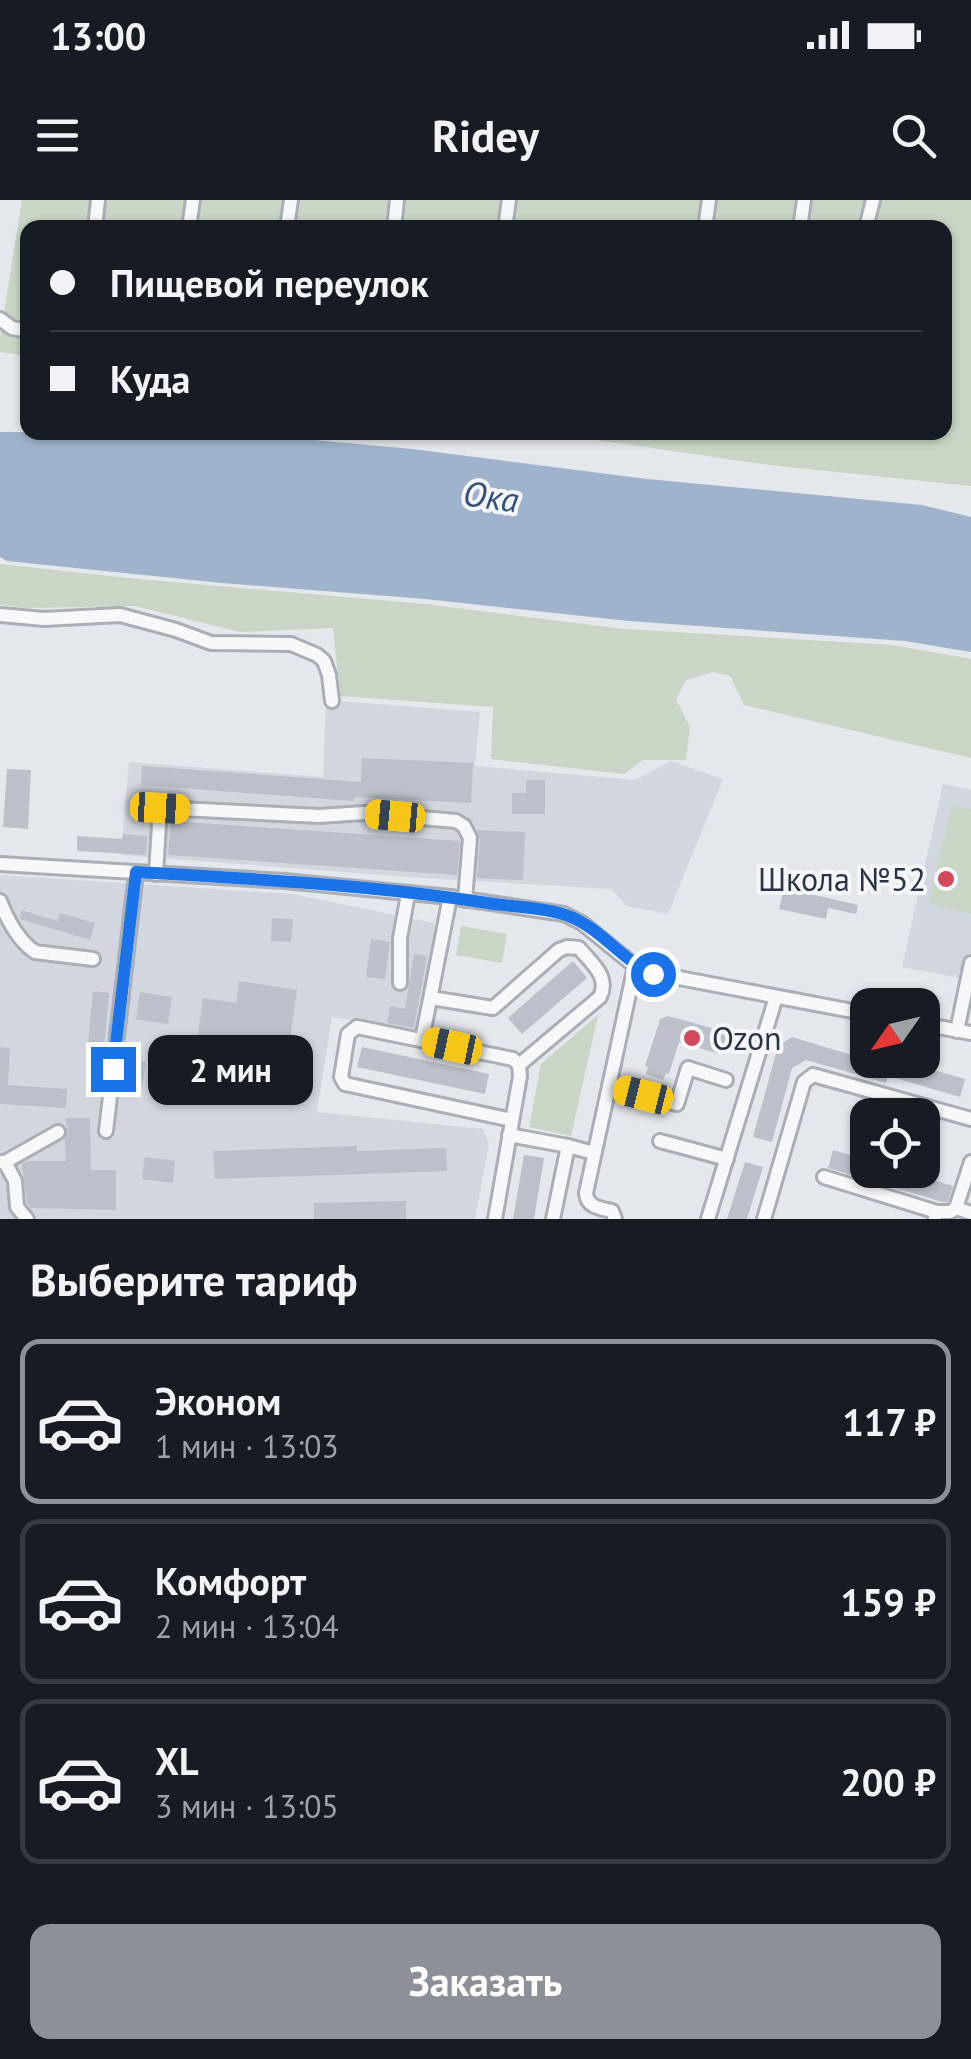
<!DOCTYPE html>
<html lang="ru">
<head>
<meta charset="utf-8">
<style>
	body { margin:0; font-family:"PT Sans",sans-serif; background:#242831; color:#f1f3f6; height:100vh; display:flex; flex-direction:column; font-size:38px; white-space:nowrap }
	* { box-sizing:border-box; margin:0 }
	p { font-size:32px; color:#9ea1a6 }
	.icon { flex:none; width:55px; height:55px; fill:none; stroke:currentColor; stroke-width:2; stroke-linecap:round; stroke-linejoin:round }
	.map { position:relative; height:1019px; overflow:hidden }
	.side { display:flex; flex-direction:column; background:#171b24; flex:1 }
	.side>* { flex:none }
	.top-card { position:absolute; left:20px; top:20px; width:932px; height:220px; border-radius:20px; box-shadow:0 2px 8px #0004; display:grid; align-content:center; height:220px; padding:0 30px; background:#171b24 }
	.needle { width:65px; rotate:236deg }
	.tools { position:absolute; left:850px; top:788px; display:grid; gap:20px }
	.tools a { display:grid; place-items:center; width:90px; height:90px; border-radius:20px; background:#171b24; box-shadow:0 2px 8px #0004; font-size:50px }
	.end { position:absolute; width:45px; height:45px; margin:-22px; border:12px solid #1a73e8; background:#fff; box-shadow:0 0 0 5px #fff }
	.from { border-radius:50% }
	.bubble { position:absolute; height:70px; border-radius:20px; background:#171b24; box-shadow:0 2px 8px #0004; font-size:32px; font-weight:700; line-height:70px; text-align:center }
	.car { position:absolute; width:30px; height:60px; margin:-30px -15px; border-radius:12px; box-shadow:0 0 8px 2px #0007; background:linear-gradient(#f5c518 24%,#345 0 40%,#f5c518 0 76%,#345 0 86%,#f5c518 0) }
	.top-card b { display:flex; align-items:center; gap:35px; height:95px; font-size:38px }
	.top-card b+b { border-top:2px solid #363941 }
	.top-card i { width:25px; height:25px; background:#f1f3f6 }
	ul { padding:0; list-style:none }
	li { display:flex; align-items:center; gap:30px; height:165px; margin:0 20px 15px; padding:0 10px; border:5px solid #363941; border-radius:20px }
	li div { flex:1 }
	li b { display:block; font-size:38px }
	li em { font-style:normal; font-weight:700 }
	li.current { border-color:#8c9099 }
	li>.icon { width:90px; height:90px; stroke-width:1.5 }
	h2 { padding:0 30px; font-size:45px; line-height:120px }
	.primary-button { display:flex; gap:20px; margin-top:auto; padding:20px 30px }
	.primary-button a { flex:1; height:115px; border-radius:20px; background:#8c9099; color:#fff; font-size:40px; font-weight:700; line-height:115px; text-align:center }
	.status { display:flex; justify-content:space-between; align-items:center; height:70px; padding:0 50px; background:#171b24; direction:ltr }
	.status svg { height:28px; fill:currentColor }
	header { display:flex; justify-content:space-between; align-items:center; height:130px; padding:0 30px; background:#171b24; font-size:45px; font-weight:700 }
	.map>svg:first-child { display:block }
	.built { fill:#d2d6de }
	.green { fill:#c9d6c5 }
	.water { fill:#9fb4cc }
	.building { fill:#bbc0ca }
	.lines { fill:none; stroke-linecap:round; stroke-linejoin:round }
	.minor-casing { stroke:#a9aeb7; stroke-width:18 }
	.minor { stroke:#f7f8fa; stroke-width:12 }
	.route { stroke:#1a73e8; stroke-width:12 }
	.poi-dot { fill:#d1495b; stroke:#f4f6f9; stroke-width:4 }
	.labels { text-anchor:middle; dominant-baseline:central; stroke-width:8; stroke-linejoin:round; paint-order:stroke }
	.poi-label { font-size:32px; fill:#2b3445; stroke:#f4f6f9; text-anchor:end }
	.water-label { font-size:35px; font-style:italic; fill:#34527a; stroke:#f4f6f9 }
</style>
</head>
<body>
<div class="status"><b>13:00</b><svg viewBox="0 0 49 12"><path d="M0 12V9h3v3zM5 12V6h3v6zM10 12V3h3v9zM15 12V0h3v12zM26 1h20v11H26zM47 4h2v5h-2z"/></svg></div>
<header><svg class="icon" aria-label="menu" viewBox="0 0 24 24"><path d="M4 6h16M4 12h16M4 18h16"/></svg>Ridey<svg class="icon" aria-label="search" viewBox="0 0 24 24"><circle cx="10" cy="10" r="6"/><path d="M15 15l6 6"/></svg></header>
<div class="map">
<svg width="971" height="1019" viewBox="0 0 971 1019">
	<rect width="100%" height="100%" fill="#e4e7ec"/>
	<!-- built -->
	<g class="built">
		<polygon points="326,500 480,512 475,566 635,580 671,561 723,579 668,714 627,706 611,689 422,678 121,655 129,562 323,577"/>
		<polygon points="943,584 971,590 971,780 902,767"/>
		<polygon points="0,675 292,694 435,723 418,832 332,817 317,912 483,929 489,944 475,1019 0,1019"/>
	</g>
	<!-- green -->
	<g class="green">
		<polygon points="22,0 971,0 971,286 770,265 548,233 945,232 945,28 28,28 27,156 0,152 0,138"/>
		<polygon points="0,364 128,378 425,404 624,429 893,445 971,459 971,558 744,505 730,476 713,472 686,480 676,499 690,527 686,560 643,560 624,574 491,559 493,507 340,496 333,428 240,432 135,406 28,408 0,405"/>
		<polygon points="952,605 971,609 971,714 928,703"/>
		<polygon points="461,726 507,734 502,763 456,755"/>
		<polygon points="598,815 571,936 529,927 541,864"/>
	</g>
	<!-- water -->
	<polygon class="water" points="0,232 239,233 412,249 647,279 922,305 971,317 971,452 905,441 629,421 425,399 222,383 7,361 0,357"/>
	<!-- building -->
	<g class="building">
		<polygon points="362,558 473,563 471,603 355,597 354,601 141,585 142,566 361,582"/>
		<polygon points="7,569 31,570 28,629 3,627"/>
		<polygon points="526,580 545,580 545,614 512,614 512,593 526,593"/>
		<polygon points="171,621 460,641 457,675 168,655"/>
		<polygon points="477,630 525,632 523,680 477,678 480,639"/>
		<polygon points="123,634 147,636 146,655 77,651 77,636 122,639"/>
		<polygon points="784,688 858,705 856,714 828,708 826,719 779,709"/>
		<polygon points="21,710 58,721 60,713 95,723 90,740 20,719"/>
		<polygon points="272,718 293,719 291,742 271,741"/>
		<polygon points="371,739 390,742 385,779 366,777"/>
		<polygon points="414,754 427,756 414,828 387,823 390,806 405,809"/>
		<polygon points="573,761 587,778 522,834 508,818"/>
		<polygon points="239,781 297,790 287,861 196,848 203,798 236,803"/>
		<polygon points="93,791 109,793 104,846 88,844"/>
		<polygon points="140,792 172,797 168,824 136,819"/>
		<polygon points="668,816 723,831 722,834 730,837 725,853 717,851 716,853 679,842 669,874 666,873 663,880 646,874 648,867 645,866 659,823 660,819"/>
		<polygon points="792,837 868,860 892,866 893,860 898,860 965,879 960,897 888,876 886,883 806,860 792,868 772,942 753,937 778,846"/>
		<polygon points="0,847 10,848 8,885 67,889 66,908 0,904"/>
		<polygon points="362,847 489,874 485,894 357,867"/>
		<polygon points="126,860 146,862 143,883 123,881"/>
		<polygon points="223,881 258,885 255,903 221,899"/>
		<polygon points="65,918 90,918 91,970 116,970 116,1010 31,1008 27,1003 22,964 27,961 66,961 65,938 68,931"/>
		<polygon points="357,946 357,951 446,948 447,971 215,979 213,951"/>
		<polygon points="833,950 868,960 868,970 901,970 953,986 948,1002 942,1002 828,968"/>
		<polygon points="524,955 544,958 534,1019 513,1019"/>
		<polygon points="145,957 175,961 173,983 142,979"/>
		<polygon points="745,962 763,967 747,1019 727,1019"/>
		<polygon points="406,1001 406,1019 314,1019 314,1003"/>
	</g>
	<g class="lines">
		<!-- minor casing -->
		<g class="minor-casing">
			<g id="minor">
				<polyline points="95,28 98,0"/>
				<polyline points="189,28 193,0"/>
				<polyline points="287,28 291,0"/>
				<polyline points="394,28 397,0"/>
				<polyline points="505,28 509,0"/>
				<polyline points="705,28 709,0"/>
				<polyline points="800,28 804,0"/>
				<polyline points="866,28 873,0"/>
				<polyline points="0,119 12,128 28,131"/>
				<polyline points="0,415 44,419 120,415 176,430 211,443 291,444 317,455 324,461 329,475 332,501"/>
				<polyline points="0,664 285,681 450,697 564,714 582,723 635,766 653,773 868,814"/>
				<polyline points="156,674 160,608 319,616 364,613 456,621 464,626 470,638 465,700"/>
				<path d="M 0,701 C 7,719 19,741 35,752 L 93,759"/>
				<polyline points="400,783 400,738 408,694"/>
				<path d="M 431,798 L 493,808 L 559,750 L 567,747 L 579,748 C 591,763 610,776 600,797 L 519,865"/>
				<polyline points="922,824 971,833"/>
				<polyline points="957,831 971,763"/>
				<polyline points="422,840 450,697"/>
				<polyline points="609,887 677,904 688,868 726,880"/>
				<polyline points="106,931 136,673"/>
				<polyline points="509,935 568,946"/>
				<polyline points="660,941 727,959"/>
				<polyline points="0,962 5,962 15,981 17,1007 27,1019"/>
				<polyline points="5,962 58,932"/>
				<polyline points="824,977 937,1012"/>
				<polyline points="956,1008 971,1013"/>
				<polyline points="935,1017 937,1012 950,1012 956,1008 971,962"/>
				<polyline points="495,1019 520,876 519,865 513,859 357,827 348,834 341,877 345,884 512,920"/>
				<polyline points="553,1019 568,946 594,953"/>
				<path d="M 615,1019 L 612,1011 C 599,1008 587,1007 586,993 L 635,766"/>
				<polyline points="708,1019 776,797"/>
				<polyline points="764,1019 804,882 813,875 971,919"/>
			</g>
		</g>
		<!-- minor -->
		<use href="#minor" class="minor"/>
	</g>
	<g class="lines">
		<!-- route -->
		<path class="route" d="M 113,869 L 136,672 C 254,679 372,685 488,703 C 511,707 551,708 571,717 C 602,730 622,760 653,774"/>
	</g>
	<!-- markers -->
	<g class="poi-dot">
		<circle cx="946" cy="679" r="10"/>
		<circle cx="692" cy="838" r="10"/>
	</g>
	<g class="labels">
		<!-- poi labels -->
		<g class="poi-label">
			<text x="926" y="679">Школа №52</text>
			<text x="712" y="838" text-anchor="start">Ozon</text>
		</g>
		<!-- water labels -->
		<g class="water-label">
			<text transform="translate(491 296) rotate(8)">Ока</text>
		</g>
	</g>
</svg>
<div class="tools">
<a><svg class="needle" viewBox="-14 -14 28 28"><path d="M0-13l5 13h-10z" fill="#e53935"/><path d="M0 13l5-13h-10z" fill="#9ea1a6"/></svg></a>
<a><svg class="icon" aria-label="locate" viewBox="0 0 24 24"><circle cx="12" cy="12" r="6"/><path d="M12 2v4M12 18v4M2 12h4M18 12h4"/></svg></a>
</div>
<i class="end from" style="left:653px;top:774px"></i>
<i class="end" style="left:113px;top:869px"></i>
<div class="bubble" style="left:148px;top:835px;width:165px">2 мин</div>
<i class="car" style="left:160px;top:608px;rotate:93deg"></i>
<i class="car" style="left:395px;top:616px;rotate:275deg"></i>
<i class="car" style="left:452px;top:846px;rotate:282deg"></i>
<i class="car" style="left:643px;top:895px;rotate:284deg"></i>
<div class="top-card">
<b><i class="from"></i>Пищевой переулок</b>
<b><i></i>Куда</b>
</div>
</div>
<section class="side">
<h2>Выберите тариф</h2>
<ul>
<li class="current"><svg class="icon" aria-label="car" viewBox="0 0 24 24"><path d="M5 17H2v-5l4-1 3-4h7l3 4 3 1v5h-3M9 17h6M6 11h13"/><circle cx="7" cy="17" r="2"/><circle cx="17" cy="17" r="2"/></svg><div><b>Эконом</b><p>1 мин · 13:03</p></div><em>117 ₽</em></li>
<li><svg class="icon" aria-label="car" viewBox="0 0 24 24"><path d="M5 17H2v-5l4-1 3-4h7l3 4 3 1v5h-3M9 17h6M6 11h13"/><circle cx="7" cy="17" r="2"/><circle cx="17" cy="17" r="2"/></svg><div><b>Комфорт</b><p>2 мин · 13:04</p></div><em>159 ₽</em></li>
<li><svg class="icon" aria-label="car" viewBox="0 0 24 24"><path d="M5 17H2v-5l4-1 3-4h7l3 4 3 1v5h-3M9 17h6M6 11h13"/><circle cx="7" cy="17" r="2"/><circle cx="17" cy="17" r="2"/></svg><div><b>XL</b><p>3 мин · 13:05</p></div><em>200 ₽</em></li>
</ul>
<div class="primary-button"><a>Заказать</a></div>
</section>
</body>
</html>
